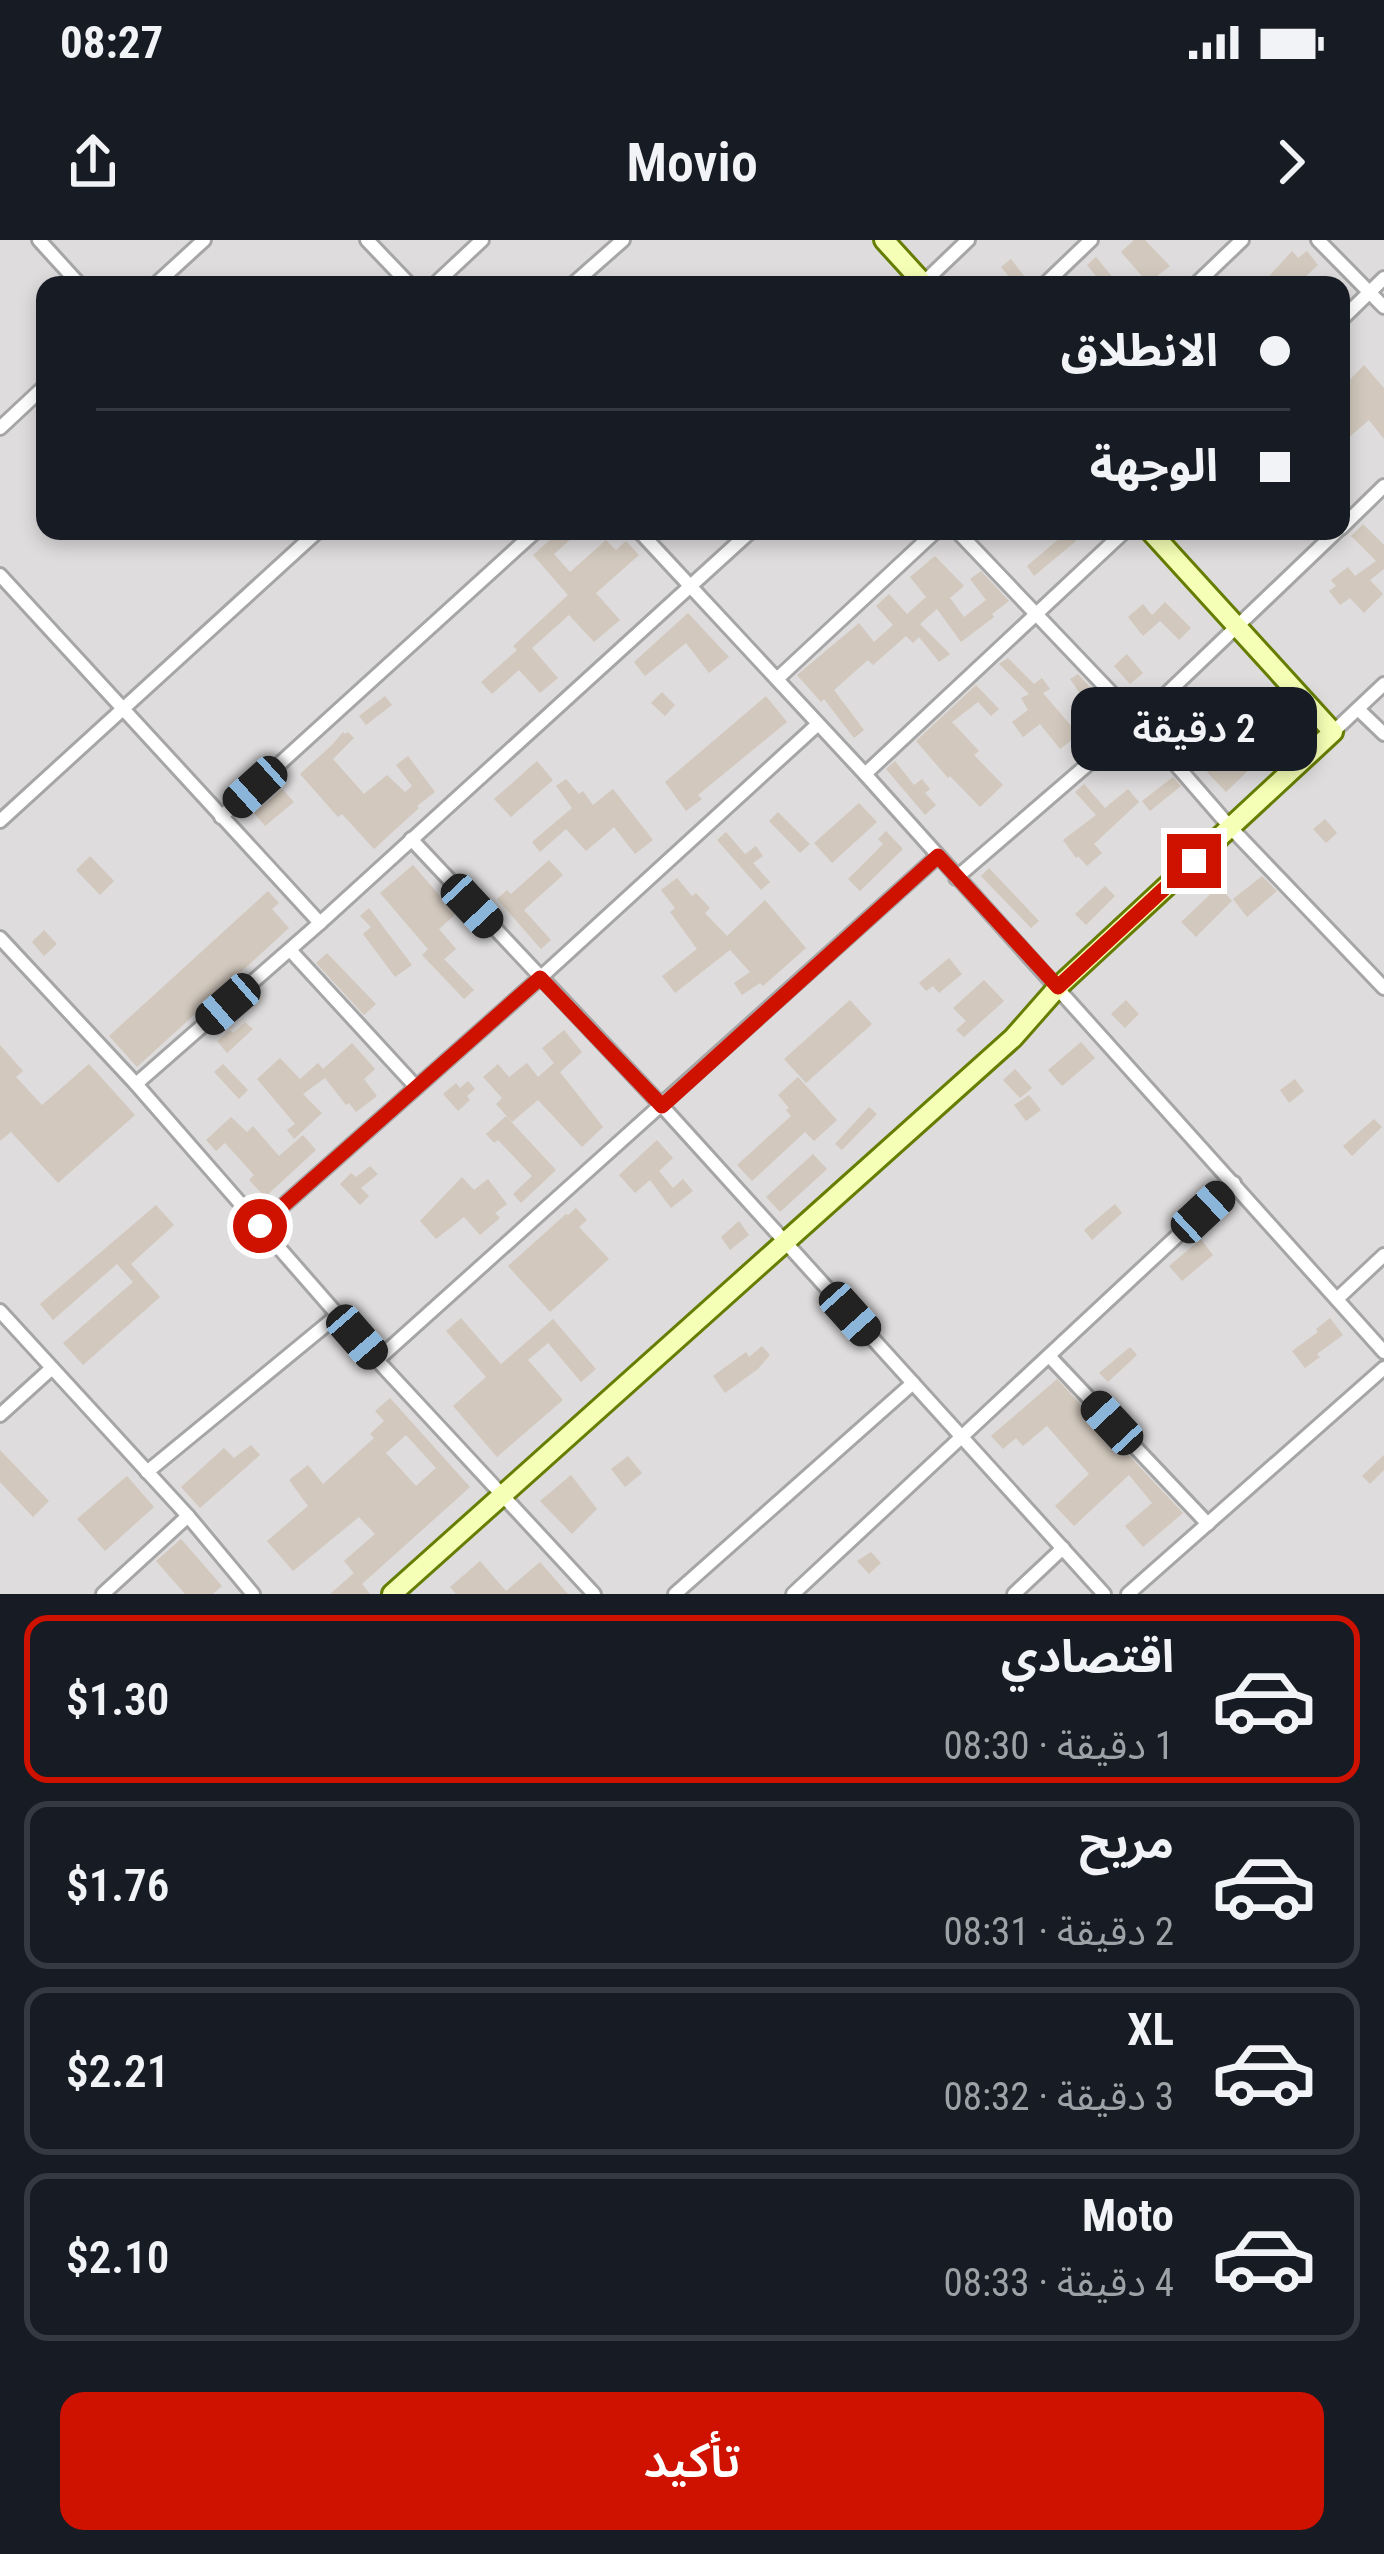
<!DOCTYPE html>
<html lang="ar">
<head>
<meta charset="utf-8">
<style>
	body { margin:0; font-family:"Roboto Condensed","Noto Sans Arabic",sans-serif; background:#20242c; color:#f1f3f6; direction:rtl; height:100vh; display:flex; flex-direction:column; font-size:45px; white-space:nowrap }
	* { box-sizing:border-box; margin:0 }
	p { font-size:39px; color:#9ea1a6 }
	.icon { flex:none; width:66px; height:66px; fill:none; stroke:currentColor; stroke-width:2; stroke-linecap:round; stroke-linejoin:round }
	.map { position:relative; height:1354px; overflow:hidden; direction:ltr }
	.side { display:flex; flex-direction:column; background:#171b24; flex:1 }
	.side>* { flex:none }
	.guide { position:absolute; left:36px; top:36px; width:1314px; height:264px; border-radius:24px; box-shadow:0 6px 18px #0003; direction:rtl; display:grid; align-content:center; height:264px; padding:0 60px; background:#171b24 }
	.end { position:absolute; width:54px; height:54px; margin:-27px; border:15px solid #cf1100; background:#fff; box-shadow:0 0 0 6px #fff }
	.from { border-radius:50% }
	.bubble { position:absolute; height:84px; border-radius:24px; background:#171b24; box-shadow:0 6px 18px #0003; font-size:39px; font-weight:600; line-height:84px; text-align:center; direction:rtl }
	.car { position:absolute; width:36px; height:72px; margin:-36px -18px; border-radius:15px; box-shadow:0 0 9px 3px #0007; background:linear-gradient(#222 24%,#8ab4d8 0 40%,#222 0 76%,#8ab4d8 0 86%,#222 0) }
	.guide b { display:flex; align-items:center; gap:42px; height:114px; font-size:45px }
	.guide b+b { border-top:3px solid #363941 }
	.guide i { width:30px; height:30px; background:#f1f3f6 }
	ul { padding:21px 0 0; list-style:none }
	li { display:flex; align-items:center; gap:36px; height:168px; margin:0 24px 18px; padding:0 36px; border:6px solid #363941; border-radius:24px }
	li div { flex:1 }
	li b { display:block; font-size:45px }
	li em { font-style:normal; font-weight:600 }
	li.selected { border-color:#cf1100 }
	li>.icon { width:108px; height:108px; stroke-width:1.5 }
	.primary-button { display:flex; gap:24px; margin-top:auto; padding:24px 60px }
	.primary-button a { flex:1; height:138px; border-radius:24px; background:#cf1100; color:#fff; font-size:48px; font-weight:600; line-height:138px; text-align:center }
	.status { display:flex; justify-content:space-between; align-items:center; height:84px; padding:0 60px; background:#171b24; direction:ltr }
	.status svg { height:33px; fill:currentColor }
	header { display:flex; justify-content:space-between; align-items:center; height:156px; padding:0 60px; background:#171b24; font-size:54px; font-weight:600 }
	.map>svg:first-child { display:block }
	.residential { fill:#dedcdc; fill-rule:evenodd }
	.building { fill:#d2c8bd; fill-rule:evenodd }
	.lines { fill:none; stroke-linecap:round; stroke-linejoin:round }
	.street-casing { stroke:#a6a6a6; stroke-width:18 }
	.secondary-casing { stroke:#657d00; stroke-width:24 }
	.street { stroke:#fff; stroke-width:12 }
	.secondary { stroke:#f5ffb5; stroke-width:18 }
	.route { stroke:#cf1100; stroke-width:15 }
</style>
</head>
<body>
<div class="status"><b>08:27</b><svg viewBox="0 0 49 12"><path d="M0 12V9h3v3zM5 12V6h3v6zM10 12V3h3v9zM15 12V0h3v12zM26 1h20v11H26zM47 4h2v5h-2z"/></svg></div>
<header><svg class="icon" aria-label="forward" viewBox="0 0 24 24"><path d="M9 5l7 7-7 7"/></svg>Movio<svg class="icon" aria-label="share" viewBox="0 0 24 24"><path d="M12 15V3M7 8l5-5 5 5M5 13v7h14v-7"/></svg></header>
<div class="map">
<svg width="1384" height="1354" viewBox="0 0 1384 1354">
	<rect width="100%" height="100%" fill="#f1eee5"/>
	<!-- residential -->
	<path class="residential" d="M 0,0 L 1384,0 L 1384,1354 L 0,1354 ZM 45,45 L 1341,45 L 1341,291 L 45,291 Z"/>
	<!-- building -->
	<g class="building">
		<polygon points="1134,0 1145,0 1170,26 1148,43 1121,12"/>
		<polygon points="1292,11 1298,18 1307,11 1318,25 1303,39 1308,45 1261,45"/>
		<polygon points="1096,17 1119,45 1103,45 1087,25"/>
		<polygon points="1011,19 1031,45 1016,45 1001,27"/>
		<polygon points="1364,125 1384,148 1384,199 1369,180 1341,204 1341,149"/>
		<polygon points="1363,284 1384,305 1384,329 1370,340 1383,354 1364,373 1350,358 1340,365 1329,351 1336,346 1331,340 1348,327 1355,336 1376,321 1351,296"/>
		<polygon points="560,291 580,291 554,314 570,332 606,300 616,310 626,301 639,315 596,353 620,380 594,402 569,375 532,408 558,438 540,453 519,430 492,454 481,442 517,410 513,406 568,355 533,315"/>
		<polygon points="1067,292 1076,301 1034,336 1027,326"/>
		<polygon points="935,316 964,346 950,358 964,377 986,360 970,339 981,331 1009,361 992,374 994,377 961,402 937,369 920,384 950,414 939,422 919,397 913,403 906,396 873,425 868,420 834,450 864,490 854,498 824,459 821,462 797,435 859,383 874,402 893,385 876,366 889,354 907,374 926,357 910,337"/>
		<polygon points="1165,362 1191,388 1179,400 1160,381 1143,396 1128,377 1143,364 1152,375"/>
		<polygon points="688,373 729,417 709,433 686,403 645,436 634,422"/>
		<polygon points="1127,414 1143,433 1130,444 1114,426"/>
		<polygon points="1008,418 1034,444 1042,438 1050,449 1043,453 1079,495 1060,509 1040,484 1023,497 1012,482 1028,470 1021,458 1029,454 999,424"/>
		<polygon points="1078,434 1109,468 1096,477 1070,439"/>
		<polygon points="976,445 999,469 991,476 978,462 952,482 979,511 974,515 1003,545 980,567 950,536 948,538 916,501"/>
		<polygon points="662,452 675,465 665,476 651,463"/>
		<polygon points="385,456 392,465 366,485 359,476"/>
		<polygon points="766,456 787,482 698,555 702,559 686,571 665,542"/>
		<polygon points="343,492 345,494 348,492 354,498 333,519 364,554 387,535 405,552 412,546 396,525 408,516 435,552 417,566 419,568 374,609 342,574 338,577 300,534 332,505"/>
		<polygon points="1238,503 1256,523 1226,552 1207,532"/>
		<polygon points="537,521 553,540 511,577 494,559"/>
		<polygon points="895,521 914,545 922,539 930,549 925,553 936,565 925,575 886,529"/>
		<polygon points="1173,537 1181,546 1150,571 1142,561"/>
		<polygon points="566,539 579,554 583,551 593,565 613,549 653,600 635,614 614,587 586,611 566,589 540,612 532,602 572,568 556,546"/>
		<polygon points="1084,544 1105,568 1128,549 1139,562 1094,604 1102,613 1087,626 1078,616 1076,618 1063,600 1096,575 1075,552"/>
		<polygon points="282,549 294,562 265,586 254,573"/>
		<polygon points="859,563 877,582 832,623 814,603"/>
		<polygon points="778,572 810,604 800,613 769,581"/>
		<polygon points="1325,579 1337,593 1326,603 1313,589"/>
		<polygon points="886,591 903,609 860,651 848,639 883,604 878,599"/>
		<polygon points="726,592 745,614 756,606 763,616 753,623 770,642 761,650 717,600"/>
		<polygon points="90,616 114,641 100,655 76,630"/>
		<polygon points="549,620 563,635 524,670 551,700 541,709 497,659 507,650 511,654"/>
		<polygon points="413,625 456,674 439,689 456,709 444,719 474,750 464,759 422,715 428,709 380,653"/>
		<polygon points="989,628 1039,681 1031,688 981,636"/>
		<polygon points="1262,636 1277,651 1247,677 1233,659"/>
		<polygon points="677,638 692,656 696,653 710,668 705,673 727,696 765,660 806,708 763,746 760,743 742,755 734,743 750,732 730,710 675,753 662,736 697,709 670,672 675,668 661,650"/>
		<polygon points="1105,646 1115,656 1086,685 1075,674"/>
		<polygon points="1219,646 1232,661 1196,697 1181,682"/>
		<polygon points="268,651 279,663 272,669 289,688 137,827 109,796"/>
		<polygon points="369,668 412,725 395,737 363,694 371,687 360,676"/>
		<polygon points="44,690 57,704 44,716 32,702"/>
		<polygon points="327,713 376,764 364,775 316,723"/>
		<polygon points="949,718 962,734 939,753 933,746 926,751 919,743"/>
		<polygon points="984,740 1004,761 964,797 956,790 966,781 953,768"/>
		<polygon points="850,760 872,784 806,843 784,819"/>
		<polygon points="1126,760 1139,774 1125,788 1111,774"/>
		<polygon points="245,782 253,789 227,813 217,801 230,790 233,793"/>
		<polygon points="564,790 582,812 560,832 603,887 582,907 538,860 512,882 496,864 502,858 483,837 498,824 509,837 527,823 538,837 554,823 542,808"/>
		<polygon points="1081,802 1095,818 1062,846 1048,830"/>
		<polygon points="352,803 375,829 364,839 377,856 356,872 349,863 346,865 325,838 303,854 322,873 294,899 287,890 295,884 257,839 280,818 300,839 318,823 323,829"/>
		<polygon points="0,805 23,831 16,837 42,865 89,824 135,875 58,943 11,892 0,901"/>
		<polygon points="223,824 248,850 239,859 214,832"/>
		<polygon points="1015,829 1032,848 1020,858 1003,840"/>
		<polygon points="798,837 837,880 814,901 805,892 752,941 737,925 791,876 786,870 789,868 778,855"/>
		<polygon points="1295,839 1304,851 1289,863 1280,850"/>
		<polygon points="468,841 475,849 467,856 470,860 458,871 443,854 456,843 460,848"/>
		<polygon points="1029,855 1041,870 1026,881 1014,865"/>
		<polygon points="869,867 877,874 842,910 835,904"/>
		<polygon points="506,876 556,930 521,963 513,954 532,936 498,900 494,903 486,894"/>
		<polygon points="231,877 247,892 253,886 279,916 303,895 316,910 265,957 249,940 254,935 225,903 216,911 206,900"/>
		<polygon points="1374,879 1382,887 1352,916 1343,906"/>
		<polygon points="657,900 673,918 659,931 673,948 683,939 693,951 671,968 650,940 635,953 619,935"/>
		<polygon points="813,914 827,929 780,972 766,957"/>
		<polygon points="370,926 378,934 361,948 369,956 360,965 340,944 351,933 356,937"/>
		<polygon points="462,937 474,950 488,939 507,964 495,973 500,978 480,995 464,977 436,999 420,981"/>
		<polygon points="1115,964 1122,973 1092,1000 1084,990"/>
		<polygon points="156,965 174,985 131,1024 160,1057 83,1125 63,1103 133,1042 117,1024 53,1080 40,1064"/>
		<polygon points="576,968 587,980 579,987 609,1019 550,1072 508,1026 566,974 568,975"/>
		<polygon points="739,981 749,995 730,1010 721,997"/>
		<polygon points="1201,999 1213,1015 1182,1041 1169,1026"/>
		<polygon points="461,1078 501,1124 553,1079 596,1129 581,1142 548,1103 528,1120 563,1160 497,1217 453,1166 486,1137 446,1091"/>
		<polygon points="1330,1078 1343,1095 1317,1114 1320,1117 1305,1128 1292,1111 1318,1092 1316,1089"/>
		<polygon points="762,1106 770,1115 758,1129 725,1153 713,1136 746,1112 749,1117"/>
		<polygon points="1130,1107 1137,1115 1108,1142 1099,1133"/>
		<polygon points="1057,1139 1183,1273 1143,1307 1125,1286 1152,1263 1129,1235 1074,1286 1055,1266 1089,1234 1047,1186 1023,1206 1016,1198 1003,1209 991,1196"/>
		<path d="M 390,1158 L 470,1247 L 362,1344 L 370,1354 L 330,1354 L 354,1333 L 344,1321 L 375,1294 L 359,1277 L 293,1331 L 267,1301 L 308,1266 L 289,1240 L 308,1225 L 323,1244 L 374,1198 L 370,1194 L 384,1181 L 375,1171 ZM 406,1195 L 436,1228 L 416,1246 L 386,1213 Z"/>
		<polygon points="251,1205 260,1215 200,1268 181,1247 224,1208 234,1218"/>
		<polygon points="0,1210 49,1261 33,1277 0,1242"/>
		<polygon points="1384,1215 1384,1230 1370,1244 1362,1236"/>
		<polygon points="628,1216 642,1233 625,1247 611,1229"/>
		<polygon points="571,1235 597,1269 572,1294 540,1261"/>
		<polygon points="127,1236 154,1267 105,1311 77,1279"/>
		<polygon points="181,1299 222,1346 213,1354 185,1354 156,1321"/>
		<polygon points="871,1312 881,1323 869,1334 857,1321"/>
		<polygon points="480,1321 506,1351 540,1322 568,1354 456,1354 450,1347"/>
	</g>
	<g class="lines">
		<!-- street casing -->
		<g class="street-casing">
			<g id="street">
				<polyline points="39,0 80,45"/>
				<polyline points="367,0 410,45"/>
				<polyline points="1318,0 1384,67"/>
				<polyline points="923,43 968,0"/>
				<polyline points="155,45 204,0"/>
				<polyline points="434,45 482,0"/>
				<polyline points="572,45 623,0"/>
				<polyline points="1044,45 1091,0"/>
				<polyline points="1195,45 1242,0"/>
				<polyline points="1341,80 1384,38"/>
				<polyline points="0,188 45,146"/>
				<polyline points="1341,288 1384,246"/>
				<polyline points="639,291 865,534 1384,1112"/>
				<polyline points="957,291 1138,481 1230,587 1384,748"/>
				<polyline points="0,335 320,683"/>
				<polyline points="777,439 936,291"/>
				<polyline points="1358,469 1384,494"/>
				<polyline points="1333,492 1384,444"/>
				<polyline points="865,534 1125,291"/>
				<polyline points="221,577 536,291"/>
				<polyline points="0,581 318,291"/>
				<polyline points="411,599 662,866 1104,1354"/>
				<polyline points="956,638 1138,481 1337,291"/>
				<polyline points="0,698 136,844 377,1120 594,1354"/>
				<polyline points="290,710 416,847"/>
				<polyline points="136,844 320,683 751,291"/>
				<polyline points="260,986 540,738 818,484"/>
				<polyline points="1337,1059 1384,1015"/>
				<polyline points="0,1071 188,1276 253,1354"/>
				<polyline points="1049,1116 1208,1284"/>
				<polyline points="377,1120 938,616"/>
				<polyline points="0,1175 52,1128"/>
				<polyline points="147,1232 338,1075"/>
				<polyline points="103,1354 188,1276"/>
				<polyline points="675,1354 913,1143"/>
				<polyline points="793,1354 1234,943"/>
				<polyline points="1014,1354 1063,1308"/>
				<polyline points="1128,1354 1384,1128"/>
			</g>
		</g>
		<!-- secondary casing -->
		<g class="secondary-casing">
			<g id="secondary">
				<polyline points="884,0 925,45"/>
				<polyline points="392,1354 1013,798 1058,747 1333,492 1150,291"/>
			</g>
		</g>
		<!-- street -->
		<use href="#street" class="street"/>
		<!-- secondary -->
		<use href="#secondary" class="secondary"/>
	</g>
	<g class="lines">
		<!-- route -->
		<polyline class="route" points="260,986 540,738 662,866 938,616 1058,747 1194,621"/>
	</g>
</svg>
<i class="end from" style="left:260px;top:986px"></i>
<i class="end" style="left:1194px;top:621px"></i>
<div class="bubble" style="left:1071px;top:447px;width:246px">2 دقيقة</div>
<i class="car" style="left:255px;top:547px;rotate:228deg"></i>
<i class="car" style="left:472px;top:666px;rotate:137deg"></i>
<i class="car" style="left:228px;top:764px;rotate:229deg"></i>
<i class="car" style="left:1203px;top:972px;rotate:47deg"></i>
<i class="car" style="left:850px;top:1074px;rotate:138deg"></i>
<i class="car" style="left:357px;top:1097px;rotate:139deg"></i>
<i class="car" style="left:1112px;top:1183px;rotate:317deg"></i>
<div class="guide">
<b><i class="from"></i>الانطلاق</b>
<b><i></i>الوجهة</b>
</div>
</div>
<section class="side">
<ul>
<li class="selected"><svg class="icon" aria-label="car" viewBox="0 0 24 24"><path d="M5 17H2v-5l4-1 3-4h7l3 4 3 1v5h-3M9 17h6M6 11h13"/><circle cx="7" cy="17" r="2"/><circle cx="17" cy="17" r="2"/></svg><div><b>اقتصادي</b><p>1 دقيقة · 08:30</p></div><em>$1.30</em></li>
<li><svg class="icon" aria-label="car" viewBox="0 0 24 24"><path d="M5 17H2v-5l4-1 3-4h7l3 4 3 1v5h-3M9 17h6M6 11h13"/><circle cx="7" cy="17" r="2"/><circle cx="17" cy="17" r="2"/></svg><div><b>مريح</b><p>2 دقيقة · 08:31</p></div><em>$1.76</em></li>
<li><svg class="icon" aria-label="car" viewBox="0 0 24 24"><path d="M5 17H2v-5l4-1 3-4h7l3 4 3 1v5h-3M9 17h6M6 11h13"/><circle cx="7" cy="17" r="2"/><circle cx="17" cy="17" r="2"/></svg><div><b>XL</b><p>3 دقيقة · 08:32</p></div><em>$2.21</em></li>
<li><svg class="icon" aria-label="car" viewBox="0 0 24 24"><path d="M5 17H2v-5l4-1 3-4h7l3 4 3 1v5h-3M9 17h6M6 11h13"/><circle cx="7" cy="17" r="2"/><circle cx="17" cy="17" r="2"/></svg><div><b>Moto</b><p>4 دقيقة · 08:33</p></div><em>$2.10</em></li>
</ul>
<div class="primary-button"><a>تأكيد</a></div>
</section>
</body>
</html>
